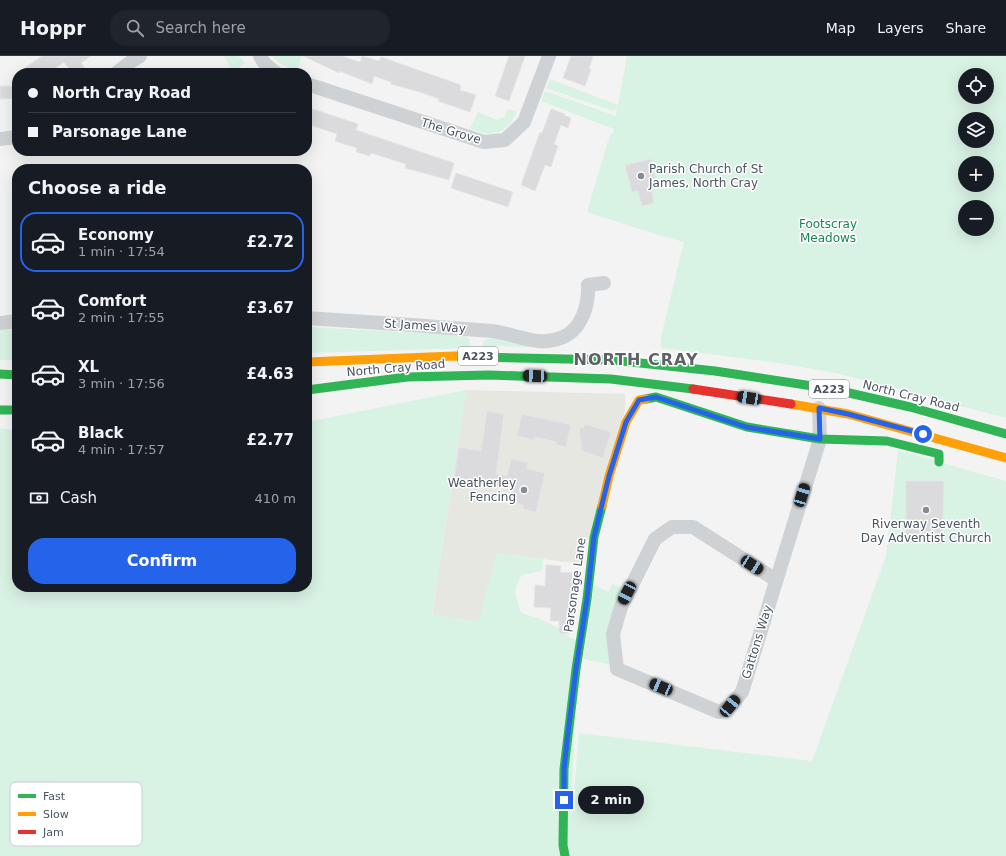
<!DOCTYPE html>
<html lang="en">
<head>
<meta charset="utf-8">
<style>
	body { margin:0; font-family:"DejaVu Sans",sans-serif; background:#20242c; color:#f1f3f6; height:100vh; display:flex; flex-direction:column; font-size:15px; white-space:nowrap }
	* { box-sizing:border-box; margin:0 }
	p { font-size:13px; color:#9ea1a6 }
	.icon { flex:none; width:22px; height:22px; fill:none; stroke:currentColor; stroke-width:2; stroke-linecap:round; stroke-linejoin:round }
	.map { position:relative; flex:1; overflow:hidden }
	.details { position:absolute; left:12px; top:108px; width:300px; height:428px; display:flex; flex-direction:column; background:#171b24; border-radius:16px; box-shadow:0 4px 16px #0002 }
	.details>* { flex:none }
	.hud { position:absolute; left:12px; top:12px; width:300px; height:88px; border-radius:16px; box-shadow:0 4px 16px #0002; display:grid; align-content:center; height:88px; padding:0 16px; background:#171b24 }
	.controls { position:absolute; left:958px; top:12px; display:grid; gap:8px }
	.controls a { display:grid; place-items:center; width:36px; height:36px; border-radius:50%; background:#171b24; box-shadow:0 4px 16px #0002; font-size:20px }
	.end { position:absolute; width:18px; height:18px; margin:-9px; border:5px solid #2563eb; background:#fff; box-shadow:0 0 0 2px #fff }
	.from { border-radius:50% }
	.bubble { position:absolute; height:28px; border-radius:14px; background:#171b24; box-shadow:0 4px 16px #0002; font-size:13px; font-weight:600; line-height:28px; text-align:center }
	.car { position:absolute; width:12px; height:24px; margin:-12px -6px; border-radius:5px; box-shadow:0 0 3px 1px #0007; background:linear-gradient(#222 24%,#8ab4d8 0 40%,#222 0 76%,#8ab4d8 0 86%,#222 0) }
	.hud b { display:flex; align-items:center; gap:14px; height:38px; font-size:15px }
	.hud b+b { border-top:1px solid #363941 }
	.hud i { width:10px; height:10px; background:#f1f3f6 }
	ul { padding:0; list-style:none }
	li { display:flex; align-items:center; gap:12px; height:60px; margin:0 8px 6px; padding:0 8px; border:2px solid transparent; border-radius:16px }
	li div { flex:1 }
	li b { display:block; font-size:15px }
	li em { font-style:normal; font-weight:600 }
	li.active { border-color:#2563eb }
	li>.icon { width:36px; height:36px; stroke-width:1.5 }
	h2 { padding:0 16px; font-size:18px; line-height:48px }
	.pay { display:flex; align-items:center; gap:10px; height:44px; padding:0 16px; font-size:15px }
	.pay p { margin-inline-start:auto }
	.button { display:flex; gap:8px; margin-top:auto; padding:8px 16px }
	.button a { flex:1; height:46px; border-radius:16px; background:#2563eb; color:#fff; font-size:16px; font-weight:600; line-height:46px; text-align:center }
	header { display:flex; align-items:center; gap:24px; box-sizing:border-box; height:56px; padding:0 20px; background:#171b24; border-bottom:1px solid #363941 }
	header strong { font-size:19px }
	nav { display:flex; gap:22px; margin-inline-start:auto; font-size:14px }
	.search { width:280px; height:36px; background:#20242c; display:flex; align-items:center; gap:10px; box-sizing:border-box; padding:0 14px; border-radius:16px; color:#9ea1a6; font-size:15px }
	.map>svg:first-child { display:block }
	.commercial { fill:#e7e7e2 }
	.green { fill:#d8f2e4; fill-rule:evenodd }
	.building { fill:#dbdbdd; stroke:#e5e5e6 }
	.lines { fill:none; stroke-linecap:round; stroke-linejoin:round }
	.street { stroke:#cfd2d4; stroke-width:14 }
	.fast { stroke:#30b455; stroke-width:9 }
	.slow { stroke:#ff9f0a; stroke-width:9 }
	.jam { stroke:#e5322d; stroke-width:9 }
	.route { stroke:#2563eb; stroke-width:5 }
	.poi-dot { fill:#858c94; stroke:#fff; stroke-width:1.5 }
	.labels { text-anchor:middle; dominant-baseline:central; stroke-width:3; stroke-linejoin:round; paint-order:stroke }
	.shield { fill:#fff; stroke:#808790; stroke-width:1 }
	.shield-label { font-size:11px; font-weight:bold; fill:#495461 }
	.street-label { font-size:12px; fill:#495461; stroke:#fff }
	.poi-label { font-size:12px; fill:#495461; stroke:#fff; text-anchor:start }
	.park-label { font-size:12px; fill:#158755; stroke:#fff }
	.district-label { font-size:16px; font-weight:bold; letter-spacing:1px; fill:#5e6268; stroke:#fff }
	.key { fill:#fff; stroke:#c8ccd0; stroke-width:1 }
	.key-label { font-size:11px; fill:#495461 }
</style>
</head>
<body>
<header>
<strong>Hoppr</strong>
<div class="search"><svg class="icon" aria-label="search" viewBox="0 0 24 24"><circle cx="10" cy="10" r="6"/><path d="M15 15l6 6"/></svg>Search here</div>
<nav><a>Map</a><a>Layers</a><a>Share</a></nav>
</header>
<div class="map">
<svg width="1006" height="800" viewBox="0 0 1006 800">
	<rect width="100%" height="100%" fill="#f4f3f3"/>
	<!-- commercial -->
	<polygon class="commercial" points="466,334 625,338 625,354 581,508 497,497 479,566 432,559"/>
	<!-- green -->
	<g class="green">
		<polygon points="224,0 238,0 245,6 234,17 233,17"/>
		<path d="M 272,0 L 302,0 L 297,14 C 287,11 279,8 272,0 Z"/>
		<path d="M 627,0 L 1006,0 L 1006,362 L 836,317 L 772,306 L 661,292 L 661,281 L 684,186 L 658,179 L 587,156 L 610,78 L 613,77 L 614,73 L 541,45 L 545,35 L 616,60 L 617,52 L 613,55 L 546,32 L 550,23 L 618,49 ZM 965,19 L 987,19 L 987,41 L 965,41 ZM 965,63 L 987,63 L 987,85 L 965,85 ZM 965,107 L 987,107 L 987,129 L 965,129 ZM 965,151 L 987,151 L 987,173 L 965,173 Z"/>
		<path d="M 508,53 L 517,56 C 511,69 500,80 485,77 C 480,77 475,74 470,72 L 478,56 L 497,64 L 504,61 Z"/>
		<polygon points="307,271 464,279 470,284 470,292 307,297"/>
		<polygon points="17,272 17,304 0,304 0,273"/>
		<polygon points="493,282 537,291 482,290 484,284"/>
		<path d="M 466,334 L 432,558 L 478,566 L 497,497 L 543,503 L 542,515 L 522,519 C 511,535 516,540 521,557 L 540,563 L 559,572 L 559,577 L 563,578 L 578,585 L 571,767 L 579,677 L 812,705 L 886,500 L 898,394 L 1006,425 L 1006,800 L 0,800 L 0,372 L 17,374 L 17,531 L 307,531 L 307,366 Z"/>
		<polygon points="612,528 626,533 612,609 584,603 594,529 608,536"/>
	</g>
	<!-- building -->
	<g class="building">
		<polygon points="42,0 91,0 81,7 84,11 76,17 72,13 70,14 64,6 48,17 18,17"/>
		<polygon points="303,0 341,0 360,6 362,0 379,5 381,1 461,29 460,34 476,39 470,56 438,45 439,43 423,37 391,28 391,26 374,20 372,28 339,15 339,17"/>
		<polygon points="509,0 525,0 509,45 495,40"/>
		<polygon points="571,0 593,0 589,13 591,13 585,30 563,22"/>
		<polygon points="0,30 13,30 17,39 17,42 0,43"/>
		<polygon points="307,51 358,68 356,74 421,96 454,107 449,124 405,112 406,108 371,97 370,100 356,96 357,92 335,85 337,78 307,68"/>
		<polygon points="551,53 565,58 564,59 571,62 568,72 561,69 554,88 558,90 551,111 545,109 535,135 521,129 540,76 542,77"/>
		<polygon points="651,103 657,130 651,131 654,147 642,150 638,135 632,136 625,109"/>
		<polygon points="456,117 513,136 508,151 451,132"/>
		<polygon points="487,355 504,358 496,418 507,420 511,403 528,407 527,413 545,417 536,456 523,453 523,449 510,446 513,432 454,424 459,391 481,395"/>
		<polygon points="522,358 571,369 566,391 556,389 556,386 535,381 534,384 517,380"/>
		<polygon points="585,368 611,376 603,402 582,395 579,371 583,372"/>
		<polygon points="906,425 944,425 942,488 906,486"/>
		<polygon points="546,509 561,510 560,516 573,517 571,563 570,562 569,578 559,577 559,565 550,565 551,552 534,551 535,529 545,530"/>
	</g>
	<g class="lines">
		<!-- street -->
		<g class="street">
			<polyline points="260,0 265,8 276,17"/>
			<polyline points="116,17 132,5 140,0"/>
			<polyline points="307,28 484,86 505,84 524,66 549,0"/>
			<polyline points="0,83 17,81"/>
			<path d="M 307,262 C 369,266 430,270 492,275 C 517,278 537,292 563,281 C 582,273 589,248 588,229 L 604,227"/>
			<polyline points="0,267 17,265"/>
			<polyline points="776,524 693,471 672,471 655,483 621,551 613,578 617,613 719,656 730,650 742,636 820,383 819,352"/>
		</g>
		<!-- fast -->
		<g class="fast">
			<polyline points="477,301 612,304 715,315 832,333 910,351 1006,378"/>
			<polyline points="0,318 17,319"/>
			<polyline points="307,334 407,321 489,319 611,323 693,333"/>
			<polyline points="646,343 656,341 747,371 820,383 887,385 939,398 939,406"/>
			<polyline points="0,354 17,354"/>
			<polyline points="565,800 563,789 564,713 576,613 587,543 594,481 602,450"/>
		</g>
		<!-- slow -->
		<g class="slow">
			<polyline points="307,306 454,300 477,301"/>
			<polyline points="791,348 848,358 1006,402"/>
			<polyline points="602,450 609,420 626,366 639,344 646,343"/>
		</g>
		<!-- jam -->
		<polyline class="jam" points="693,333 791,348"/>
	</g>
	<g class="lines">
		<!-- route -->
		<polyline class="route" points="564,744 564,713 567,685 576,613 587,543 594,481 609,420 626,366 639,344 656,341 746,371 820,383 819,352 848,358 923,378"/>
	</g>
	<!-- markers -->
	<g class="poi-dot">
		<circle cx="641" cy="120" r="4"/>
		<circle cx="524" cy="434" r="4"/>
		<circle cx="926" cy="454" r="4"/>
	</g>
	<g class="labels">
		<!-- shield labels -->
		<g class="shield">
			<rect x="458" y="291" width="40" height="18" rx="3"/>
			<rect x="809" y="324" width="40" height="18" rx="3"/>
		</g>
		<g class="shield-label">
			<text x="478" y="300">A223</text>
			<text x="829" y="333">A223</text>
		</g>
		<!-- street labels -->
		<g class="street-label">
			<text transform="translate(451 75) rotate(17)">The Grove</text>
			<text transform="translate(425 270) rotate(4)">St James Way</text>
			<text transform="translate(396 312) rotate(-5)">North Cray Road</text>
			<text transform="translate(911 340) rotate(14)">North Cray Road</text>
			<text transform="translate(575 529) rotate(-82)">Parsonage Lane</text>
			<text transform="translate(757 586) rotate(-73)">Gattons Way</text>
		</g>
		<!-- poi labels -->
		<g class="poi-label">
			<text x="649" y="113">Parish Church of St<tspan x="649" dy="14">James, North Cray</tspan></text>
			<text x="516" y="427" text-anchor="end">Weatherley<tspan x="516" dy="14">Fencing</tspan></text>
			<text x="926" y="468" text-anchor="middle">Riverway Seventh<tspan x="926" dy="14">Day Adventist Church</tspan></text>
		</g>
		<!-- park labels -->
		<g class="park-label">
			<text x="828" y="168">Footscray<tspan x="828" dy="14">Meadows</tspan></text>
		</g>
		<!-- district labels -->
		<g class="district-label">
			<text x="636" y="303">NORTH CRAY</text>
		</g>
	</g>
	<!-- legend -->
	<rect x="10" y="726" width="132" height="64" rx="6" class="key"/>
	<rect x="18" y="738" width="18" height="4" fill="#30b455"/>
	<rect x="18" y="756" width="18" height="4" fill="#ff9f0a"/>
	<rect x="18" y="774" width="18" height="4" fill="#e5322d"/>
	<g class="key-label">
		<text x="43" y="744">Fast</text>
		<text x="43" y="762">Slow</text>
		<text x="43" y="780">Jam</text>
	</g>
</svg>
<div class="controls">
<a><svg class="icon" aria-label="locate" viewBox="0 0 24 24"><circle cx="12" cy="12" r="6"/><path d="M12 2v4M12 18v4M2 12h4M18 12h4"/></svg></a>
<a><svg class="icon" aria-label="layers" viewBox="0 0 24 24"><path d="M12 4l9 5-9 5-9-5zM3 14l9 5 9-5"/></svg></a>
<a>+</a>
<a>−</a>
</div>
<i class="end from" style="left:923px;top:378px"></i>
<i class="end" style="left:564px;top:744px"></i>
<div class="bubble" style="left:578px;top:730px;width:66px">2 min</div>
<i class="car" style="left:535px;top:320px;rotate:272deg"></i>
<i class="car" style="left:749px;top:342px;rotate:279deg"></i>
<i class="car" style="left:802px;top:439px;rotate:17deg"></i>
<i class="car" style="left:752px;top:509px;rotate:123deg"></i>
<i class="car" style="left:627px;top:537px;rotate:207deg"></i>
<i class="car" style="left:661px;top:631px;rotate:293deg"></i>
<i class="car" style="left:730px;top:650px;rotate:39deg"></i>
<div class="hud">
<b><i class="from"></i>North Cray Road</b>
<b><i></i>Parsonage Lane</b>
</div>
<section class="details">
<h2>Choose a ride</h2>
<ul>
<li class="active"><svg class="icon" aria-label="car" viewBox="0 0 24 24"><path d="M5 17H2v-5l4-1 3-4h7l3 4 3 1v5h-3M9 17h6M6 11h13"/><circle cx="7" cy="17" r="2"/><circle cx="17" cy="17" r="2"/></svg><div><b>Economy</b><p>1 min · 17:54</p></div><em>£2.72</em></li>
<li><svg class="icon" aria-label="car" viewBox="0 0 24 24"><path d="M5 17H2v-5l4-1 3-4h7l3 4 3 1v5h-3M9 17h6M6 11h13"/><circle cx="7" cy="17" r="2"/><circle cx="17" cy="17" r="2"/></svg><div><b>Comfort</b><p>2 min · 17:55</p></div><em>£3.67</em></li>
<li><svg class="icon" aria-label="car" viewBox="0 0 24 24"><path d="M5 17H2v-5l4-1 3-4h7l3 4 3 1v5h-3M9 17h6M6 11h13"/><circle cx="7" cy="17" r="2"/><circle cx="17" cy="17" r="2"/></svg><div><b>XL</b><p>3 min · 17:56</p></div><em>£4.63</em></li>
<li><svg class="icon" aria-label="car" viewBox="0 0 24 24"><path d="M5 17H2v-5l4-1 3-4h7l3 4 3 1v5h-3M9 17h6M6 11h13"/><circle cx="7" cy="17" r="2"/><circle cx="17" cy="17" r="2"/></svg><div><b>Black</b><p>4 min · 17:57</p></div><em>£2.77</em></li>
</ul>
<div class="pay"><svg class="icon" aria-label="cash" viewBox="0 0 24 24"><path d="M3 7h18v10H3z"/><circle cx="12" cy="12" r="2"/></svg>Cash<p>410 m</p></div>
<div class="button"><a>Confirm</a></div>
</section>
</div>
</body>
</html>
